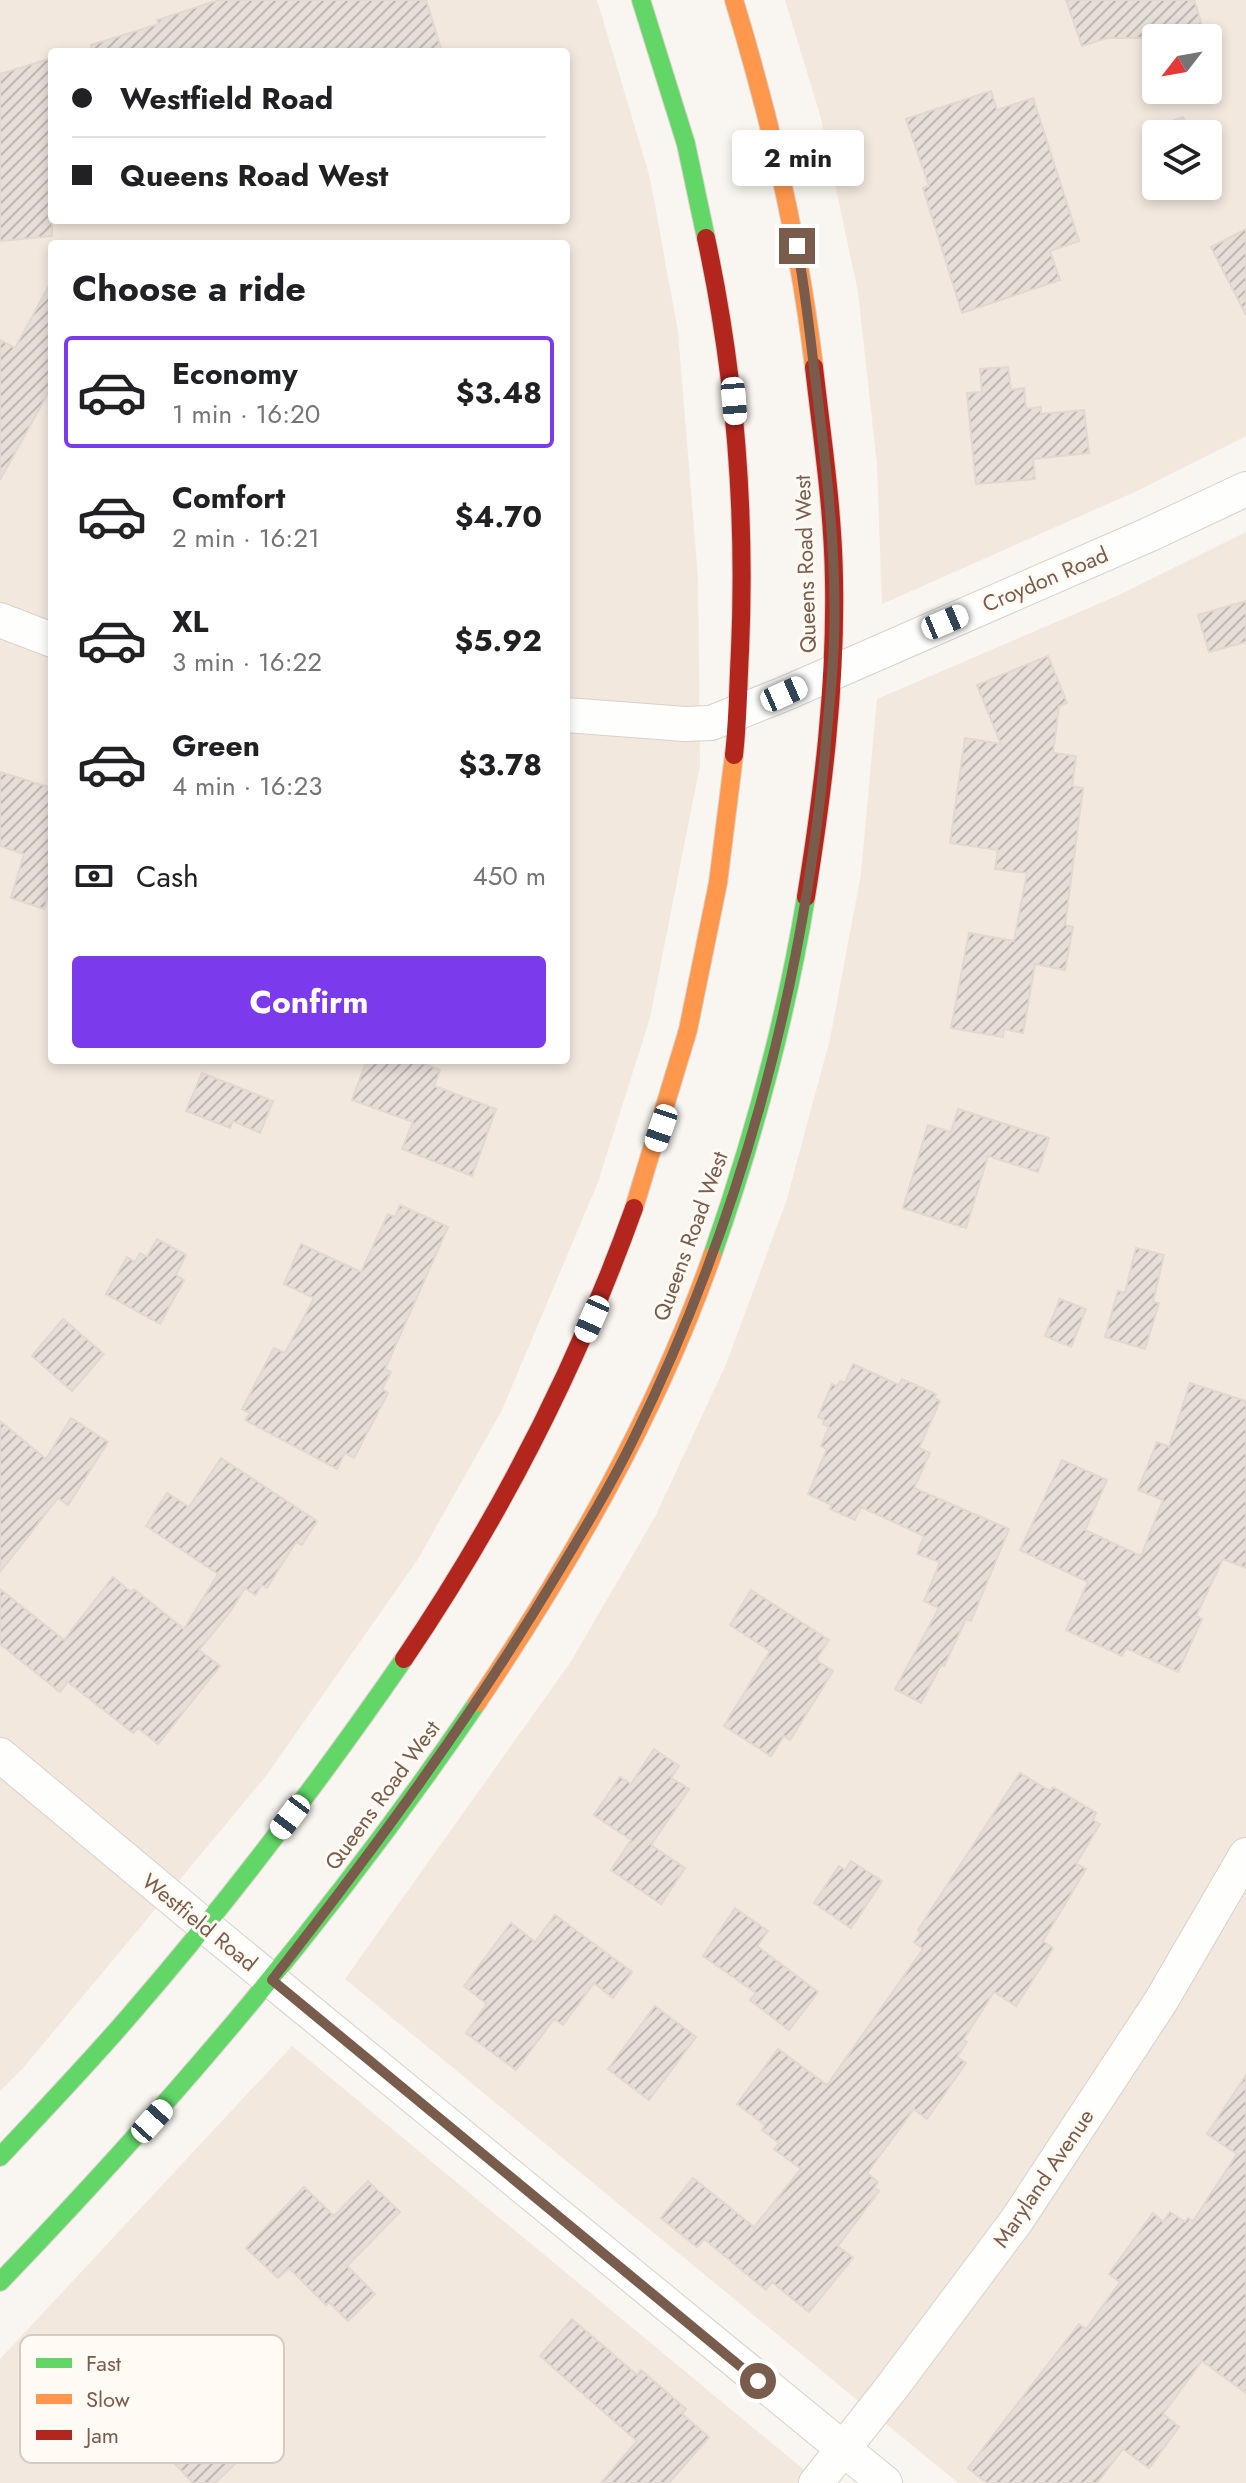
<!DOCTYPE html>
<html lang="en">
<head>
<meta charset="utf-8">
<style>
	body { margin:0; font-family:Jost,sans-serif; background:#f6f6f6; color:#202124; height:100vh; display:flex; flex-direction:column; font-size:30px; white-space:nowrap }
	* { box-sizing:border-box; margin:0 }
	p { font-size:26px; color:#757577 }
	.icon { flex:none; width:44px; height:44px; fill:none; stroke:currentColor; stroke-width:2; stroke-linecap:round; stroke-linejoin:round }
	.map { position:relative; flex:1; overflow:hidden }
	.details { position:absolute; left:48px; top:240px; width:522px; height:824px; display:flex; flex-direction:column; background:#fff; border-radius:8px; box-shadow:0 4px 12px #0003 }
	.details>* { flex:none }
	.guide { position:absolute; left:48px; top:48px; width:522px; height:176px; border-radius:8px; box-shadow:0 4px 12px #0003; display:grid; align-content:center; height:176px; padding:0 24px; background:#fff }
	.needle { width:52px; rotate:239deg }
	.fabs { position:absolute; left:1142px; top:24px; display:grid; gap:16px }
	.fabs a { display:grid; place-items:center; width:80px; height:80px; border-radius:8px; background:#fff; box-shadow:0 4px 12px #0003; font-size:40px }
	.end { position:absolute; width:36px; height:36px; margin:-18px; border:10px solid #7a5c4d; background:#fff; box-shadow:0 0 0 4px #fff }
	.from { border-radius:50% }
	.bubble { position:absolute; height:56px; border-radius:8px; background:#fff; box-shadow:0 4px 12px #0003; font-size:26px; font-weight:700; line-height:56px; text-align:center }
	.car { position:absolute; width:24px; height:48px; margin:-24px -12px; border-radius:10px; box-shadow:0 0 6px 2px #0007; background:linear-gradient(#fff 24%,#345 0 40%,#fff 0 76%,#345 0 86%,#fff 0) }
	.guide b { display:flex; align-items:center; gap:28px; height:76px; font-size:30px }
	.guide b+b { border-top:2px solid #e0e0e0 }
	.guide i { width:20px; height:20px; background:#202124 }
	ul { padding:0; list-style:none }
	li { display:flex; align-items:center; gap:24px; height:112px; margin:0 16px 12px; padding:0 8px; border:4px solid transparent; border-radius:8px }
	li div { flex:1 }
	li b { display:block; font-size:30px }
	li em { font-style:normal; font-weight:700 }
	li.active { border-color:#7c3aed }
	li>.icon { width:72px; height:72px; stroke-width:1.5 }
	h2 { padding:0 24px; font-size:36px; line-height:96px }
	.pay { display:flex; align-items:center; gap:20px; height:88px; padding:0 24px; font-size:30px }
	.pay p { margin-inline-start:auto }
	.cta { display:flex; gap:16px; margin-top:auto; padding:16px 24px }
	.cta a { flex:1; height:92px; border-radius:8px; background:#7c3aed; color:#fff; font-size:32px; font-weight:700; line-height:92px; text-align:center }
	.map>svg:first-child { display:block }
	.residential { fill:#f2e8de; fill-rule:evenodd }
	.building { fill:url(#building-hatch); stroke:#e2d8d2; stroke-width:2 }
	.lines { fill:none; stroke-linecap:round; stroke-linejoin:round }
	.street-casing { stroke:#d7d1cb; stroke-width:36 }
	.fast-casing { stroke:#d9d2cb; stroke-width:20 }
	.slow-casing { stroke:#d9d2cb; stroke-width:20 }
	.jam-casing { stroke:#d9d2cb; stroke-width:20 }
	.street { stroke:#fefefd; stroke-width:34 }
	.fast { stroke:#63d668; stroke-width:18 }
	.slow { stroke:#ff974d; stroke-width:18 }
	.jam { stroke:#b3261e; stroke-width:18 }
	.route { stroke:#7a5c4d; stroke-width:10 }
	.labels { text-anchor:middle; dominant-baseline:central; stroke-width:6; stroke-linejoin:round; paint-order:stroke }
	.street-label { font-size:22px; fill:#7a5c4d; stroke:#fffaf3 }
	.key { fill:#fffaf3; stroke:#d7cbc1; stroke-width:2 }
	.key-label { font-size:22px; fill:#7a5c4d }
</style>
</head>
<body>
<div class="map">
<svg width="1246" height="2483" viewBox="0 0 1246 2483">
	<defs>
		<pattern id="building-hatch" width="6" height="6" patternUnits="userSpaceOnUse" patternTransform="scale(2)"><rect width="6" height="6" fill="#e6ded7"/><path d="M-1 1l2-2M0 6l6-6M5 7l2-2" fill="none" stroke="#bfb7b1"/></pattern>
	</defs>
	<rect width="100%" height="100%" fill="#f9f5f0"/>
	<!-- residential -->
	<g class="residential">
		<path d="M 0,0 L 597,0 L 650,178 L 678,332 L 698,578 L 700,765 L 650,1018 L 598,1182 L 502,1410 L 418,1559 L 266,1776 L 24,2067 L 0,2091 ZM 52,52 L 566,52 L 566,220 L 52,220 ZM 52,244 L 566,244 L 566,1060 L 52,1060 Z"/>
		<path d="M 785,0 L 1246,0 L 1246,436 L 1137,491 L 882,604 L 877,465 L 858,292 L 821,118 ZM 1156,38 L 1208,38 L 1208,90 L 1156,90 ZM 1156,134 L 1208,134 L 1208,186 L 1156,186 Z"/>
		<polygon points="1246,532 1246,2483 958,2483 345,1979 570,1663 655,1517 727,1362 786,1202 830,1039 861,874 877,699 1119,595"/>
		<polygon points="292,2046 820,2483 0,2483 0,2359"/>
	</g>
	<!-- building -->
	<g class="building">
		<polygon points="219,0 426,0 442,52 92,52 91,45 159,24 157,20"/>
		<polygon points="1066,0 1194,0 1206,38 1107,38 1082,46"/>
		<polygon points="52,58 52,236 0,241 0,74"/>
		<polygon points="991,91 997,110 1033,98 1079,241 1050,251 1060,280 962,313 923,188 929,186 906,119"/>
		<polygon points="1183,117 1190,134 1156,134 1156,142 1149,129"/>
		<polygon points="1246,229 1246,315 1211,247"/>
		<polygon points="52,280 52,386 0,480 0,340 15,348"/>
		<polygon points="1008,367 1011,390 1024,388 1026,409 1041,407 1041,414 1084,410 1089,453 1033,459 1035,479 976,484 967,393 982,392 980,369"/>
		<polygon points="1246,601 1246,642 1209,652 1198,615"/>
		<polygon points="1048,656 1067,703 1059,706 1053,753 1076,756 1072,786 1083,788 1065,925 1073,927 1065,970 1035,964 1023,1033 1004,1029 1003,1037 951,1028 969,933 1014,941 1027,873 995,869 998,850 950,843 965,738 1001,744 977,685"/>
		<polygon points="0,772 52,788 52,884 44,909 11,898 24,854 0,846"/>
		<polygon points="367,1060 415,1060 440,1070 434,1086 496,1109 472,1176 402,1149 413,1122 352,1100"/>
		<polygon points="202,1073 273,1101 260,1133 233,1121 230,1128 186,1111"/>
		<polygon points="958,1109 1049,1138 1038,1172 988,1156 966,1228 903,1208 928,1125 951,1132"/>
		<polygon points="400,1205 448,1227 385,1369 391,1372 382,1389 388,1393 354,1458 345,1453 337,1469 245,1420 250,1413 242,1409 274,1348 285,1353 314,1298 284,1284 301,1244 361,1272 388,1214 395,1217"/>
		<polygon points="157,1239 186,1255 176,1275 184,1280 160,1324 106,1294 127,1257 135,1262 140,1253 147,1257"/>
		<polygon points="1136,1248 1164,1255 1153,1302 1159,1303 1145,1349 1105,1337 1118,1291 1125,1293"/>
		<polygon points="1060,1299 1086,1309 1071,1347 1045,1336"/>
		<polygon points="63,1319 104,1354 72,1391 32,1356"/>
		<polygon points="853,1364 899,1385 902,1379 936,1394 934,1398 940,1401 919,1448 930,1453 914,1488 1009,1529 971,1621 966,1619 944,1666 941,1665 921,1703 895,1689 939,1608 924,1601 940,1562 917,1554 924,1536 861,1507 855,1520 830,1509 832,1505 808,1494 827,1449 821,1446 829,1427 823,1424 824,1420 818,1417 832,1384 837,1386 840,1381 845,1383"/>
		<polygon points="1190,1383 1246,1401 1246,1568 1223,1559 1196,1616 1202,1619 1178,1672 1126,1648 1122,1656 1066,1630 1088,1582 1020,1550 1062,1460 1107,1480 1085,1530 1141,1556 1163,1500 1138,1490 1157,1442 1169,1447"/>
		<polygon points="71,1418 108,1442 68,1505 58,1498 0,1572 0,1421 46,1459"/>
		<polygon points="221,1458 317,1521 302,1545 296,1542 267,1588 262,1585 255,1595 245,1588 230,1612 199,1650 220,1666 158,1744 138,1728 133,1733 68,1682 60,1692 0,1644 0,1589 64,1640 113,1577 131,1592 134,1589 184,1629 218,1574 146,1526 167,1493 189,1507"/>
		<polygon points="751,1590 829,1640 816,1660 833,1671 790,1740 784,1736 771,1756 724,1726 770,1651 730,1625"/>
		<polygon points="654,1749 679,1766 671,1778 689,1789 651,1845 685,1868 661,1904 611,1870 631,1840 594,1815 620,1777 631,1784"/>
		<polygon points="1020,1773 1050,1791 1053,1787 1096,1813 1093,1820 1100,1824 1076,1864 1086,1869 1043,1941 1053,1948 1016,2006 994,1992 963,2040 967,2042 957,2057 966,2063 927,2119 914,2109 867,2173 878,2182 874,2188 879,2191 838,2246 853,2258 809,2312 772,2282 766,2290 704,2239 697,2247 661,2218 693,2178 754,2227 801,2169 774,2149 779,2143 762,2130 765,2125 737,2104 778,2049 827,2085 923,1949 914,1942 921,1932 918,1930"/>
		<polygon points="851,1861 882,1881 851,1928 814,1903 839,1866 845,1870"/>
		<polygon points="735,1908 768,1931 757,1946 818,1992 789,2030 750,2000 756,1993 703,1956"/>
		<polygon points="555,1915 632,1972 613,1998 594,1983 563,2025 554,2019 516,2070 466,2033 487,2004 464,1986 511,1923 535,1942"/>
		<polygon points="655,2006 696,2037 649,2100 608,2069"/>
		<polygon points="1246,2075 1246,2393 1202,2361 1163,2414 1179,2427 1149,2468 1123,2449 1097,2483 987,2483 968,2468 1079,2324 1086,2329 1120,2282 1109,2274 1153,2213 1163,2222 1170,2212 1185,2222 1188,2218 1193,2221 1237,2154 1207,2134"/>
		<polygon points="368,2181 400,2212 347,2266 375,2294 348,2321 329,2302 326,2305 289,2268 278,2278 246,2248 304,2187 334,2216"/>
		<polygon points="572,2319 637,2375 641,2370 686,2409 682,2414 709,2437 669,2483 601,2483 637,2441 540,2356"/>
		<polygon points="188,2349 227,2392 247,2373 279,2407 259,2425 267,2434 215,2483 193,2483 174,2463 177,2460 127,2407"/>
	</g>
	<g class="lines">
		<!-- street casing -->
		<g class="street-casing">
			<g id="street">
				<polyline points="0,620 52,640"/>
				<polyline points="566,715 685,724 711,723 784,694 1148,535 1246,489"/>
				<polyline points="0,1755 205,1926 885,2483"/>
				<polyline points="816,2483 889,2391 1017,2220 1161,2001 1246,1855"/>
			</g>
		</g>
		<!-- fast casing -->
		<g class="fast-casing">
			<g id="fast">
				<polyline points="641,0 686,144 706,238"/>
				<path d="M 712,1256 C 753,1139 786,1019 806,897"/>
				<path d="M 0,2157 C 44,2110 89,2063 131,2014 C 229,1901 319,1782 404,1659"/>
				<path d="M 0,2282 C 176,2099 334,1913 477,1703"/>
			</g>
		</g>
		<!-- slow casing -->
		<g class="slow-casing">
			<g id="slow">
				<path d="M 734,0 C 771,121 799,241 814,367"/>
				<polyline points="634,1208 688,1030 718,883 734,755"/>
				<path d="M 477,1703 C 571,1563 656,1415 712,1256"/>
			</g>
		</g>
		<!-- jam casing -->
		<g class="jam-casing">
			<g id="jam">
				<path d="M 706,238 C 735,373 746,513 740,651 C 738,686 738,720 734,755"/>
				<path d="M 806,897 C 823,792 836,686 834,580 C 833,508 822,438 814,367"/>
				<path d="M 404,1659 C 499,1519 577,1367 634,1208"/>
			</g>
		</g>
		<!-- street -->
		<use href="#street" class="street"/>
		<!-- fast -->
		<use href="#fast" class="fast"/>
		<!-- slow -->
		<use href="#slow" class="slow"/>
		<!-- jam -->
		<use href="#jam" class="jam"/>
	</g>
	<g class="lines">
		<!-- route -->
		<path class="route" d="M 758,2381 L 272,1980 C 375,1848 473,1715 559,1571 C 585,1528 611,1485 633,1440 C 739,1225 802,991 825,753 C 828,715 833,678 834,640 C 837,552 826,464 815,377 C 810,333 805,289 797,246"/>
	</g>
	<g class="labels">
		<!-- street labels -->
		<g class="street-label">
			<text transform="translate(805 564) rotate(-92)">Queens Road West</text>
			<text transform="translate(1045 579) rotate(-23)">Croydon Road</text>
			<text transform="translate(690 1236) rotate(-70)">Queens Road West</text>
			<text transform="translate(382 1795) rotate(-54)">Queens Road West</text>
			<text transform="translate(200 1922) rotate(39)">Westfield Road</text>
			<text transform="translate(1043 2178) rotate(-56)">Maryland Avenue</text>
		</g>
	</g>
	<!-- legend -->
	<rect x="20" y="2335" width="264" height="128" rx="12" class="key"/>
	<rect x="36" y="2358" width="36" height="10" fill="#63d668"/>
	<rect x="36" y="2394" width="36" height="10" fill="#ff974d"/>
	<rect x="36" y="2430" width="36" height="10" fill="#b3261e"/>
	<g class="key-label">
		<text x="86" y="2371">Fast</text>
		<text x="86" y="2407">Slow</text>
		<text x="86" y="2443">Jam</text>
	</g>
</svg>
<div class="fabs">
<a><svg class="needle" viewBox="-14 -14 28 28"><path d="M0-13l5 13h-10z" fill="#e53935"/><path d="M0 13l5-13h-10z" fill="#757577"/></svg></a>
<a><svg class="icon" aria-label="layers" viewBox="0 0 24 24"><path d="M12 4l9 5-9 5-9-5zM3 14l9 5 9-5"/></svg></a>
</div>
<i class="end from" style="left:758px;top:2381px"></i>
<i class="end" style="left:797px;top:246px"></i>
<div class="bubble" style="left:732px;top:130px;width:132px">2 min</div>
<i class="car" style="left:734px;top:401px;rotate:175deg"></i>
<i class="car" style="left:945px;top:622px;rotate:67deg"></i>
<i class="car" style="left:784px;top:694px;rotate:66deg"></i>
<i class="car" style="left:661px;top:1128px;rotate:199deg"></i>
<i class="car" style="left:592px;top:1319px;rotate:204deg"></i>
<i class="car" style="left:290px;top:1817px;rotate:217deg"></i>
<i class="car" style="left:152px;top:2121px;rotate:42deg"></i>
<div class="guide">
<b><i class="from"></i>Westfield Road</b>
<b><i></i>Queens Road West</b>
</div>
<section class="details">
<h2>Choose a ride</h2>
<ul>
<li class="active"><svg class="icon" aria-label="car" viewBox="0 0 24 24"><path d="M5 17H2v-5l4-1 3-4h7l3 4 3 1v5h-3M9 17h6M6 11h13"/><circle cx="7" cy="17" r="2"/><circle cx="17" cy="17" r="2"/></svg><div><b>Economy</b><p>1 min · 16:20</p></div><em>$3.48</em></li>
<li><svg class="icon" aria-label="car" viewBox="0 0 24 24"><path d="M5 17H2v-5l4-1 3-4h7l3 4 3 1v5h-3M9 17h6M6 11h13"/><circle cx="7" cy="17" r="2"/><circle cx="17" cy="17" r="2"/></svg><div><b>Comfort</b><p>2 min · 16:21</p></div><em>$4.70</em></li>
<li><svg class="icon" aria-label="car" viewBox="0 0 24 24"><path d="M5 17H2v-5l4-1 3-4h7l3 4 3 1v5h-3M9 17h6M6 11h13"/><circle cx="7" cy="17" r="2"/><circle cx="17" cy="17" r="2"/></svg><div><b>XL</b><p>3 min · 16:22</p></div><em>$5.92</em></li>
<li><svg class="icon" aria-label="car" viewBox="0 0 24 24"><path d="M5 17H2v-5l4-1 3-4h7l3 4 3 1v5h-3M9 17h6M6 11h13"/><circle cx="7" cy="17" r="2"/><circle cx="17" cy="17" r="2"/></svg><div><b>Green</b><p>4 min · 16:23</p></div><em>$3.78</em></li>
</ul>
<div class="pay"><svg class="icon" aria-label="cash" viewBox="0 0 24 24"><path d="M3 7h18v10H3z"/><circle cx="12" cy="12" r="2"/></svg>Cash<p>450 m</p></div>
<div class="cta"><a>Confirm</a></div>
</section>
</div>
</body>
</html>
